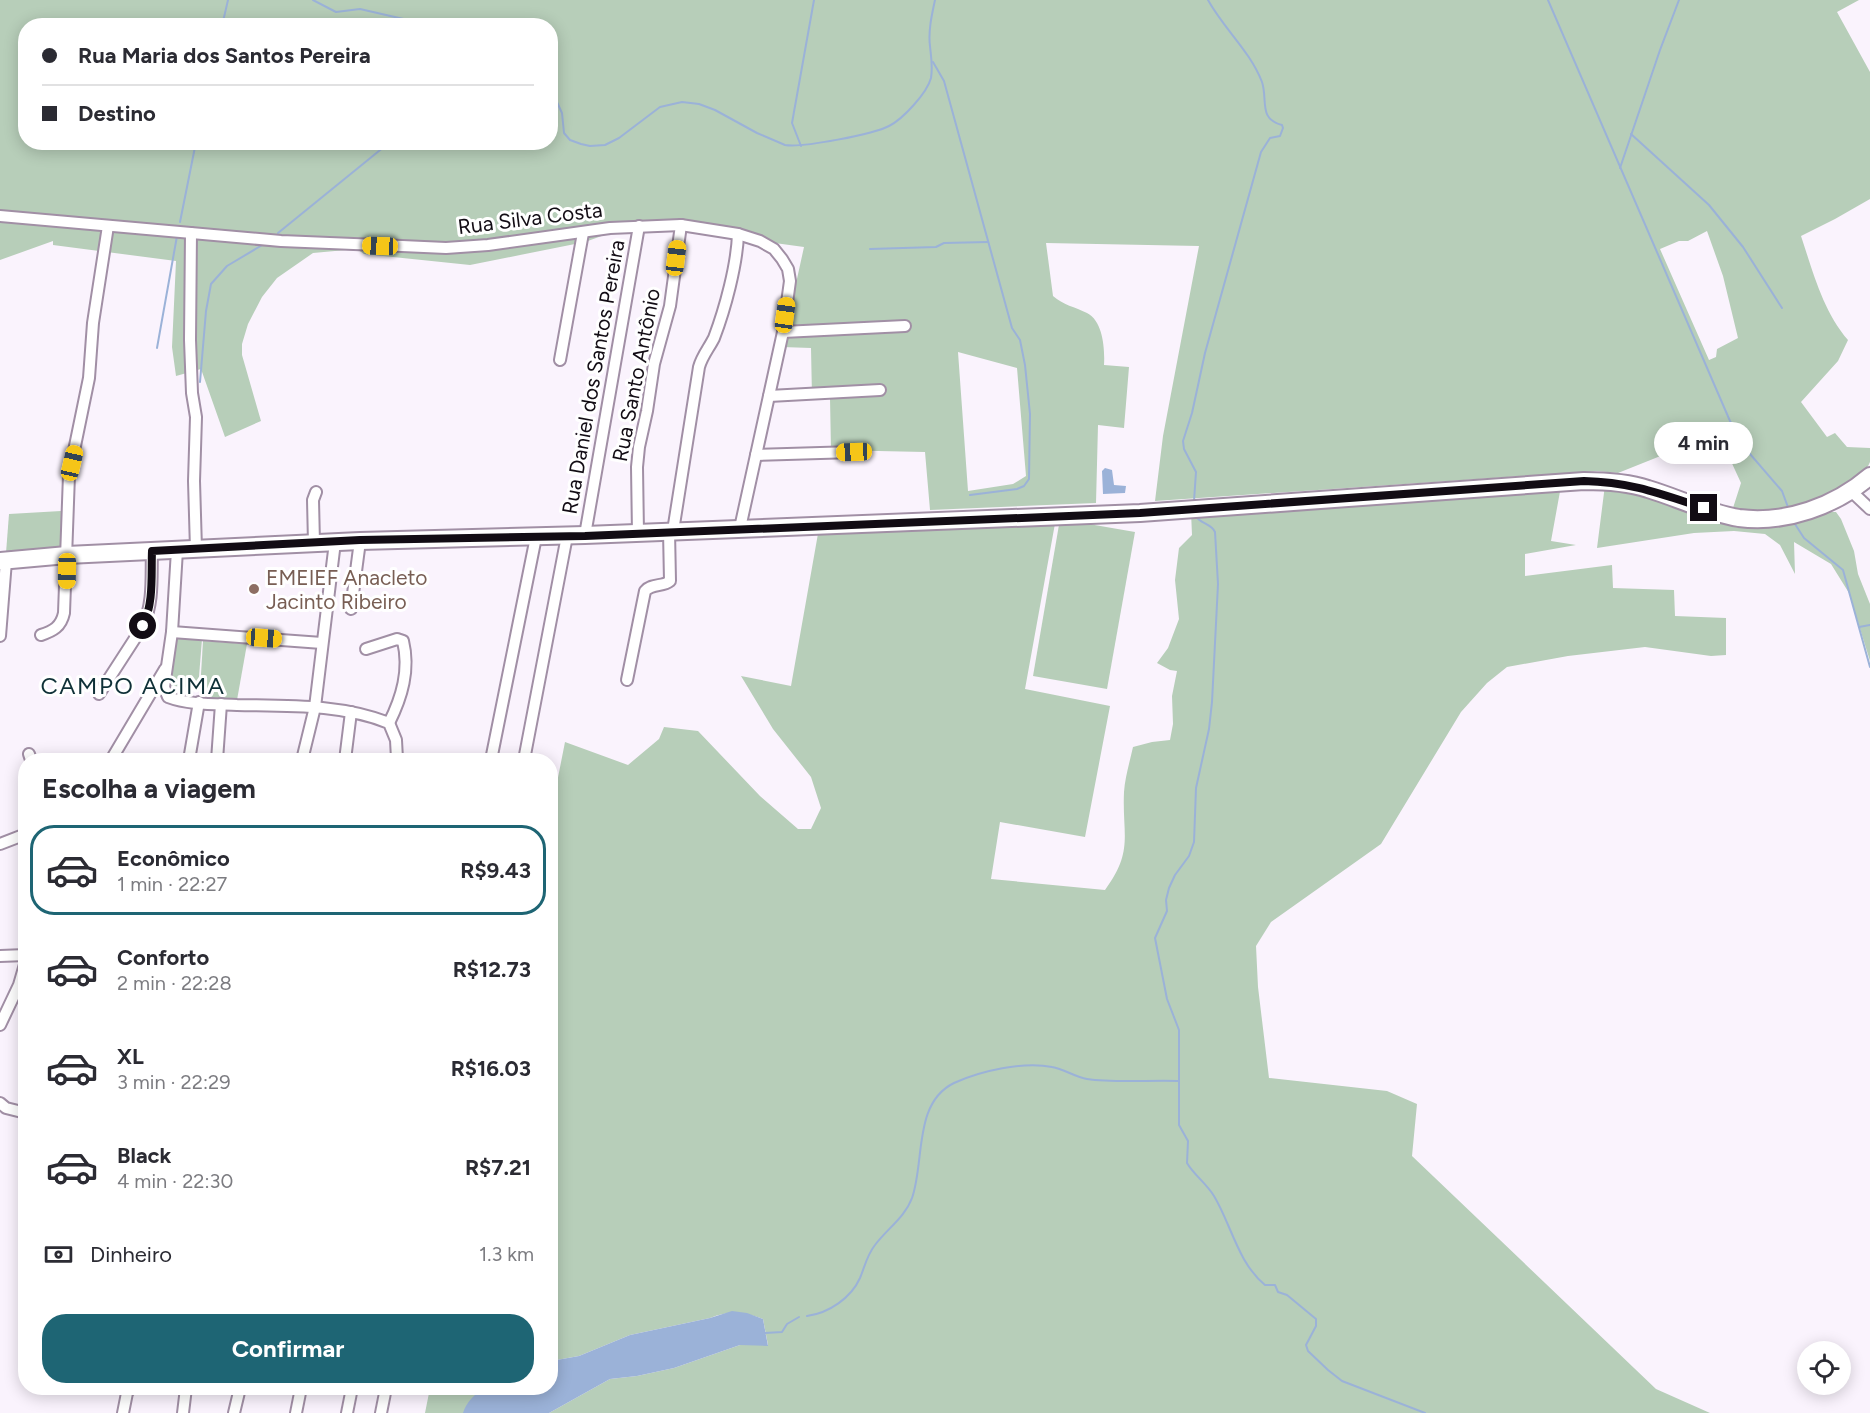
<!DOCTYPE html>
<html lang="pt">
<head>
<meta charset="utf-8">
<style>
	body { margin:0; font-family:Figtree,sans-serif; background:#f7f7f7; color:#2b2b33; height:100vh; display:flex; flex-direction:column; font-size:22px; white-space:nowrap }
	* { box-sizing:border-box; margin:0 }
	p { font-size:20px; color:#7c7c81 }
	.icon { flex:none; width:33px; height:33px; fill:none; stroke:currentColor; stroke-width:2; stroke-linecap:round; stroke-linejoin:round }
	.map { position:relative; flex:1; overflow:hidden }
	.sheet { position:absolute; left:18px; top:753px; width:540px; height:642px; display:flex; flex-direction:column; background:#fff; border-radius:24px; box-shadow:0 3px 15px #0003 }
	.sheet>* { flex:none }
	.guide { position:absolute; left:18px; top:18px; width:540px; height:132px; border-radius:24px; box-shadow:0 3px 15px #0003; display:grid; align-content:center; height:132px; padding:0 24px; background:#fff }
	.fabs { position:absolute; left:1797px; top:1341px; display:grid; gap:12px }
	.fabs a { display:grid; place-items:center; width:54px; height:54px; border-radius:50%; background:#fff; box-shadow:0 3px 15px #0003; font-size:30px }
	.end { position:absolute; width:27px; height:27px; margin:-14px; border:8px solid #120c14; background:#fff; box-shadow:0 0 0 3px #fff }
	.from { border-radius:50% }
	.bubble { position:absolute; height:42px; border-radius:21px; background:#fff; box-shadow:0 3px 15px #0003; font-size:20px; font-weight:700; line-height:42px; text-align:center }
	.car { position:absolute; width:18px; height:36px; margin:-18px -9px; border-radius:8px; box-shadow:0 0 4px 2px #0007; background:linear-gradient(#f5c518 24%,#345 0 40%,#f5c518 0 76%,#345 0 86%,#f5c518 0) }
	.guide b { display:flex; align-items:center; gap:21px; height:57px; font-size:22px }
	.guide b+b { border-top:2px solid #e1e1e2 }
	.guide i { width:15px; height:15px; background:#2b2b33 }
	ul { padding:0; list-style:none }
	li { display:flex; align-items:center; gap:18px; height:90px; margin:0 12px 9px; padding:0 12px; border:3px solid transparent; border-radius:24px }
	li div { flex:1 }
	li b { display:block; font-size:22px }
	li em { font-style:normal; font-weight:700 }
	li.selected { border-color:#1e6574 }
	li>.icon { width:54px; height:54px; stroke-width:1.5 }
	h2 { padding:0 24px; font-size:27px; line-height:72px }
	.pay { display:flex; align-items:center; gap:15px; height:66px; padding:0 24px; font-size:22px }
	.pay p { margin-inline-start:auto }
	.action { display:flex; gap:12px; margin-top:auto; padding:12px 24px }
	.action a { flex:1; height:69px; border-radius:24px; background:#1e6574; color:#fff; font-size:24px; font-weight:700; line-height:69px; text-align:center }
	.map>svg:first-child { display:block }
	.green { fill:#b7ceb9; fill-rule:evenodd }
	.water { fill:#9bb2d8 }
	.lines { fill:none; stroke-linecap:round; stroke-linejoin:round }
	.stream { stroke:#9bb2d8; stroke-width:2 }
	.minor-casing { stroke:#a18fa5; stroke-width:14 }
	.primary-casing { stroke:#a18fa5; stroke-width:20 }
	.minor { stroke:#fff; stroke-width:10 }
	.primary { stroke:#fff; stroke-width:16 }
	.route { stroke:#120c14; stroke-width:8 }
	.education-dot { fill:#8d6e63; stroke:#fff; stroke-width:2 }
	.labels { text-anchor:middle; dominant-baseline:central; stroke-width:6; stroke-linejoin:round; paint-order:stroke }
	.street-label { font-size:21px; fill:#120c14; stroke:#fff }
	.education-label { font-size:21px; fill:#785e54; stroke:#fff; text-anchor:start }
	.quarter-label { font-size:24px; letter-spacing:1.5px; fill:#0f3037; stroke:#fff }
</style>
</head>
<body>
<div class="map">
<svg width="1870" height="1413" viewBox="0 0 1870 1413">
	<rect width="100%" height="100%" fill="#faf3fd"/>
	<!-- green -->
	<g class="green">
		<path d="M 0,0 L 1859,0 L 1837,12 L 1870,72 L 1870,199 L 1835,219 L 1801,236 C 1813,272 1823,311 1848,340 L 1838,361 L 1801,402 L 1827,437 L 1835,433 L 1847,447 L 1870,448 C 1870,451 1870,458 1870,462 C 1864,481 1812,505 1793,510 C 1775,514 1751,512 1733,508 L 1741,483 L 1718,433 L 1618,473 L 1597,471 L 1155,501 L 1163,436 L 1199,246 L 1046,243 L 1053,296 C 1063,305 1075,307 1087,313 C 1103,321 1105,349 1104,365 L 1129,367 L 1124,428 L 1098,425 L 1096,503 L 930,510 L 925,452 L 831,450 L 830,398 L 812,397 L 811,348 L 782,347 L 804,247 L 629,223 L 621,229 L 585,242 L 470,265 L 364,254 L 357,249 L 313,253 L 277,278 L 262,297 L 248,324 L 242,344 L 242,355 L 261,421 L 225,437 L 201,369 L 176,376 L 172,347 L 176,261 L 53,245 L 53,241 L 0,260 ZM 26,26 L 550,26 L 550,142 L 26,142 ZM 1707,231 L 1723,276 L 1738,338 L 1717,349 L 1716,357 L 1709,360 L 1660,249 L 1679,241 L 1688,241 ZM 958,352 L 1017,368 L 1026,476 L 1013,484 L 968,491 Z"/>
		<polygon points="1605,485 1763,525 1795,523 1825,512 1836,512 1841,519 1854,551 1858,574 1870,604 1870,661 1849,593 1831,564 1794,542 1795,574 1780,545 1765,534 1734,531 1694,533 1597,548"/>
		<path d="M 1561,486 L 1551,541 L 1576,545 L 1525,554 L 1525,576 L 1612,565 L 1613,588 L 1674,590 L 1675,616 L 1726,618 L 1726,655 L 1711,656 L 1645,647 L 1568,656 L 1507,667 L 1487,683 L 1461,712 L 1381,844 L 1271,922 L 1256,946 L 1258,987 L 1269,1078 L 1387,1091 L 1417,1104 L 1412,1156 L 1656,1389 L 1710,1413 L 549,1413 L 610,1379 L 637,1376 L 674,1368 L 740,1345 L 768,1345 L 763,1319 C 743,1312 731,1310 710,1318 L 630,1335 L 579,1356 L 551,1361 L 551,813 L 565,742 L 628,765 L 659,739 L 664,727 L 698,731 L 760,796 L 798,829 L 811,829 L 821,808 L 811,777 L 773,729 L 741,676 L 791,686 L 819,528 L 1056,518 L 1025,689 L 1110,706 L 1085,837 L 1000,822 L 991,879 L 1105,890 C 1134,851 1122,835 1124,792 C 1125,777 1130,761 1133,747 L 1152,742 L 1170,740 L 1173,724 L 1172,696 L 1177,671 L 1170,670 L 1157,663 L 1168,648 L 1179,619 L 1175,580 L 1179,548 L 1192,535 L 1191,512 Z"/>
		<polygon points="61,511 64,549 6,553 9,514"/>
		<polygon points="1060,519 1135,532 1107,689 1033,676"/>
		<polygon points="172,637 202,639 198,689 167,685"/>
		<polygon points="203,641 247,644 237,700 205,697 200,691"/>
		<path d="M 430,1388 L 486,1388 C 476,1395 467,1401 464,1413 L 425,1413 Z"/>
	</g>
	<!-- water -->
	<g class="water">
		<polygon points="1105,468 1112,470 1114,485 1126,486 1125,493 1103,494 1102,471"/>
		<path d="M 732,1311 L 747,1313 L 763,1319 L 768,1346 L 740,1345 L 674,1368 L 637,1376 L 610,1379 L 549,1413 L 463,1413 C 466,1403 475,1393 484,1389 C 494,1384 537,1388 550,1388 L 551,1361 L 579,1356 L 630,1335 L 710,1318 Z"/>
	</g>
	<g class="lines">
		<!-- stream -->
		<g class="stream">
			<polyline points="313,0 336,12 360,9 434,26"/>
			<polyline points="1548,0 1730,421 1744,447 1782,491 1789,510"/>
			<polyline points="222,26 228,0"/>
			<polyline points="933,62 944,81 1012,328 1020,340 1025,365 1030,414 1029,479 1024,486 1017,489 970,495"/>
			<path d="M 550,87 L 562,113 L 564,133 L 570,140 L 581,144 L 590,146 L 605,145 L 619,138 L 660,107 L 682,102 L 699,104 L 715,110 L 757,133 L 785,145 C 802,148 874,134 889,126 C 903,119 927,93 931,78 C 933,66 931,57 930,46 C 928,31 932,14 935,0"/>
			<polyline points="1631,134 1709,205 1743,247 1782,308"/>
			<polyline points="801,146 792,123 814,0"/>
			<polyline points="1620,168 1660,50 1679,0"/>
			<polyline points="180,222 196,142"/>
			<polyline points="278,233 390,142"/>
			<polyline points="870,249 936,247 944,243 988,242"/>
			<polyline points="157,348 177,236"/>
			<polyline points="200,382 206,311 211,284 227,266 264,244"/>
			<path d="M 1194,501 L 1196,472 L 1184,449 L 1183,441 L 1192,413 L 1205,353 L 1261,152 L 1270,138 L 1280,136 L 1283,128 L 1282,125 C 1258,119 1268,100 1262,82 C 1250,51 1224,29 1208,0"/>
			<path d="M 1196,516 C 1200,524 1211,523 1215,532 L 1218,584 L 1212,702 L 1209,729 L 1196,788 L 1194,842 L 1189,856 L 1175,875 L 1169,888 L 1166,900 L 1167,911 L 1155,938 L 1167,999 L 1179,1030 L 1179,1125 L 1188,1141 L 1187,1163 C 1194,1175 1206,1183 1214,1196 C 1231,1224 1238,1263 1265,1285 L 1275,1285 L 1278,1292 L 1287,1295 L 1316,1319 L 1316,1326 L 1306,1345 L 1308,1351 L 1328,1370 L 1342,1381 L 1425,1413"/>
			<polyline points="1793,521 1804,538 1843,570 1870,667"/>
			<polyline points="1859,627 1870,625"/>
			<path d="M 807,1316 C 829,1313 851,1298 860,1278 C 865,1266 867,1255 875,1245 C 887,1229 905,1217 912,1198 C 925,1161 913,1103 954,1083 C 980,1071 1024,1061 1052,1067 C 1064,1069 1075,1077 1087,1079 C 1113,1083 1150,1080 1178,1081"/>
			<polyline points="765,1333 782,1332 787,1324 799,1317"/>
		</g>
		<!-- minor casing -->
		<g class="minor-casing">
			<g id="minor">
				<polyline points="0,216 281,241 402,246 446,248 488,245 610,228 681,225 738,234 760,241 774,249 782,259 788,269 790,281 783,332 740,528"/>
				<polyline points="191,233 190,340 192,393 196,417 194,481 196,549"/>
				<polyline points="783,332 905,326"/>
				<polyline points="560,360 583,233"/>
				<polyline points="769,396 880,390"/>
				<polyline points="756,455 854,452"/>
				<polyline points="1851,491 1870,509"/>
				<path d="M 673,531 L 699,367 C 702,356 709,348 714,338 C 725,309 737,265 738,234"/>
				<polyline points="638,533 637,467 639,447 647,411 654,364 670,306 681,225"/>
				<polyline points="585,535 639,226"/>
				<polyline points="314,543 313,500 316,492"/>
				<path d="M 177,550 L 172,632 L 164,687 L 168,697 C 189,705 216,704 237,705 C 288,706 342,704 389,723 L 396,740 L 397,759"/>
				<polyline points="351,609 360,541"/>
				<polyline points="172,632 322,643"/>
				<path d="M 41,635 C 53,631 61,627 64,613 L 69,475 L 89,378 L 93,323 L 108,226"/>
				<polyline points="0,636 6,561"/>
				<path d="M 366,649 L 397,639 L 403,641 C 410,670 402,697 389,723"/>
				<path d="M 627,680 L 645,591 C 652,583 663,587 670,581 L 669,531"/>
				<path d="M 99,694 L 143,626 C 154,602 151,576 152,551"/>
				<polyline points="29,754 31,760"/>
				<polyline points="111,760 165,669"/>
				<polyline points="189,760 199,702"/>
				<polyline points="217,760 221,704"/>
				<polyline points="302,760 315,707 335,542"/>
				<polyline points="345,760 351,712"/>
				<polyline points="491,760 536,537"/>
				<polyline points="524,760 567,536"/>
				<polyline points="0,844 26,834"/>
				<polyline points="0,956 26,955"/>
				<polyline points="0,1025 19,985 26,961"/>
				<polyline points="0,1103 6,1108 26,1113"/>
				<polyline points="123,1413 127,1393 131,1388"/>
				<polyline points="183,1413 186,1388"/>
				<polyline points="234,1413 240,1388"/>
				<polyline points="296,1413 301,1388"/>
				<polyline points="347,1413 352,1388"/>
				<polyline points="381,1413 386,1388"/>
			</g>
		</g>
		<!-- primary casing -->
		<g class="primary-casing">
			<path id="primary" d="M 0,561 L 67,555 L 360,541 L 585,535 L 1140,513 L 1584,481 C 1606,481 1627,482 1648,489 C 1678,498 1708,513 1739,518 C 1786,524 1835,506 1870,476"/>
		</g>
		<!-- minor -->
		<use href="#minor" class="minor"/>
		<!-- primary -->
		<use href="#primary" class="primary"/>
	</g>
	<g class="lines">
		<!-- route -->
		<path class="route" d="M 143,626 C 154,602 151,576 152,551 L 360,540 L 585,536 L 1140,513 L 1584,481 C 1631,482 1661,494 1704,508"/>
	</g>
	<!-- markers -->
	<circle class="education-dot" cx="254" cy="589" r="6"/>
	<g class="labels">
		<!-- street labels -->
		<g class="street-label">
			<text transform="translate(530 218) rotate(-7)">Rua Silva Costa</text>
			<text transform="translate(636 375) rotate(-79)">Rua Santo Antônio</text>
			<text transform="translate(593 377) rotate(-80)">Rua Daniel dos Santos Pereira</text>
		</g>
		<!-- education labels -->
		<g class="education-label">
			<text x="266" y="577">EMEIEF Anacleto<tspan x="266" dy="24">Jacinto Ribeiro</tspan></text>
		</g>
		<!-- quarter labels -->
		<g class="quarter-label">
			<text x="133" y="685">CAMPO ACIMA</text>
		</g>
	</g>
</svg>
<div class="fabs">
<a><svg class="icon" aria-label="locate" viewBox="0 0 24 24"><circle cx="12" cy="12" r="6"/><path d="M12 2v4M12 18v4M2 12h4M18 12h4"/></svg></a>
</div>
<i class="end from" style="left:143px;top:626px"></i>
<i class="end" style="left:1704px;top:508px"></i>
<div class="bubble" style="left:1654px;top:422px;width:99px">4 min</div>
<i class="car" style="left:380px;top:246px;rotate:272deg"></i>
<i class="car" style="left:676px;top:258px;rotate:7deg"></i>
<i class="car" style="left:785px;top:315px;rotate:8deg"></i>
<i class="car" style="left:854px;top:452px;rotate:268deg"></i>
<i class="car" style="left:72px;top:463px;rotate:13deg"></i>
<i class="car" style="left:67px;top:571px;rotate:181deg"></i>
<i class="car" style="left:264px;top:638px;rotate:94deg"></i>
<div class="guide">
<b><i class="from"></i>Rua Maria dos Santos Pereira</b>
<b><i></i>Destino</b>
</div>
<section class="sheet">
<h2>Escolha a viagem</h2>
<ul>
<li class="selected"><svg class="icon" aria-label="car" viewBox="0 0 24 24"><path d="M5 17H2v-5l4-1 3-4h7l3 4 3 1v5h-3M9 17h6M6 11h13"/><circle cx="7" cy="17" r="2"/><circle cx="17" cy="17" r="2"/></svg><div><b>Econômico</b><p>1 min · 22:27</p></div><em>R$9.43</em></li>
<li><svg class="icon" aria-label="car" viewBox="0 0 24 24"><path d="M5 17H2v-5l4-1 3-4h7l3 4 3 1v5h-3M9 17h6M6 11h13"/><circle cx="7" cy="17" r="2"/><circle cx="17" cy="17" r="2"/></svg><div><b>Conforto</b><p>2 min · 22:28</p></div><em>R$12.73</em></li>
<li><svg class="icon" aria-label="car" viewBox="0 0 24 24"><path d="M5 17H2v-5l4-1 3-4h7l3 4 3 1v5h-3M9 17h6M6 11h13"/><circle cx="7" cy="17" r="2"/><circle cx="17" cy="17" r="2"/></svg><div><b>XL</b><p>3 min · 22:29</p></div><em>R$16.03</em></li>
<li><svg class="icon" aria-label="car" viewBox="0 0 24 24"><path d="M5 17H2v-5l4-1 3-4h7l3 4 3 1v5h-3M9 17h6M6 11h13"/><circle cx="7" cy="17" r="2"/><circle cx="17" cy="17" r="2"/></svg><div><b>Black</b><p>4 min · 22:30</p></div><em>R$7.21</em></li>
</ul>
<div class="pay"><svg class="icon" aria-label="cash" viewBox="0 0 24 24"><path d="M3 7h18v10H3z"/><circle cx="12" cy="12" r="2"/></svg>Dinheiro<p>1.3 km</p></div>
<div class="action"><a>Confirmar</a></div>
</section>
</div>
</body>
</html>
